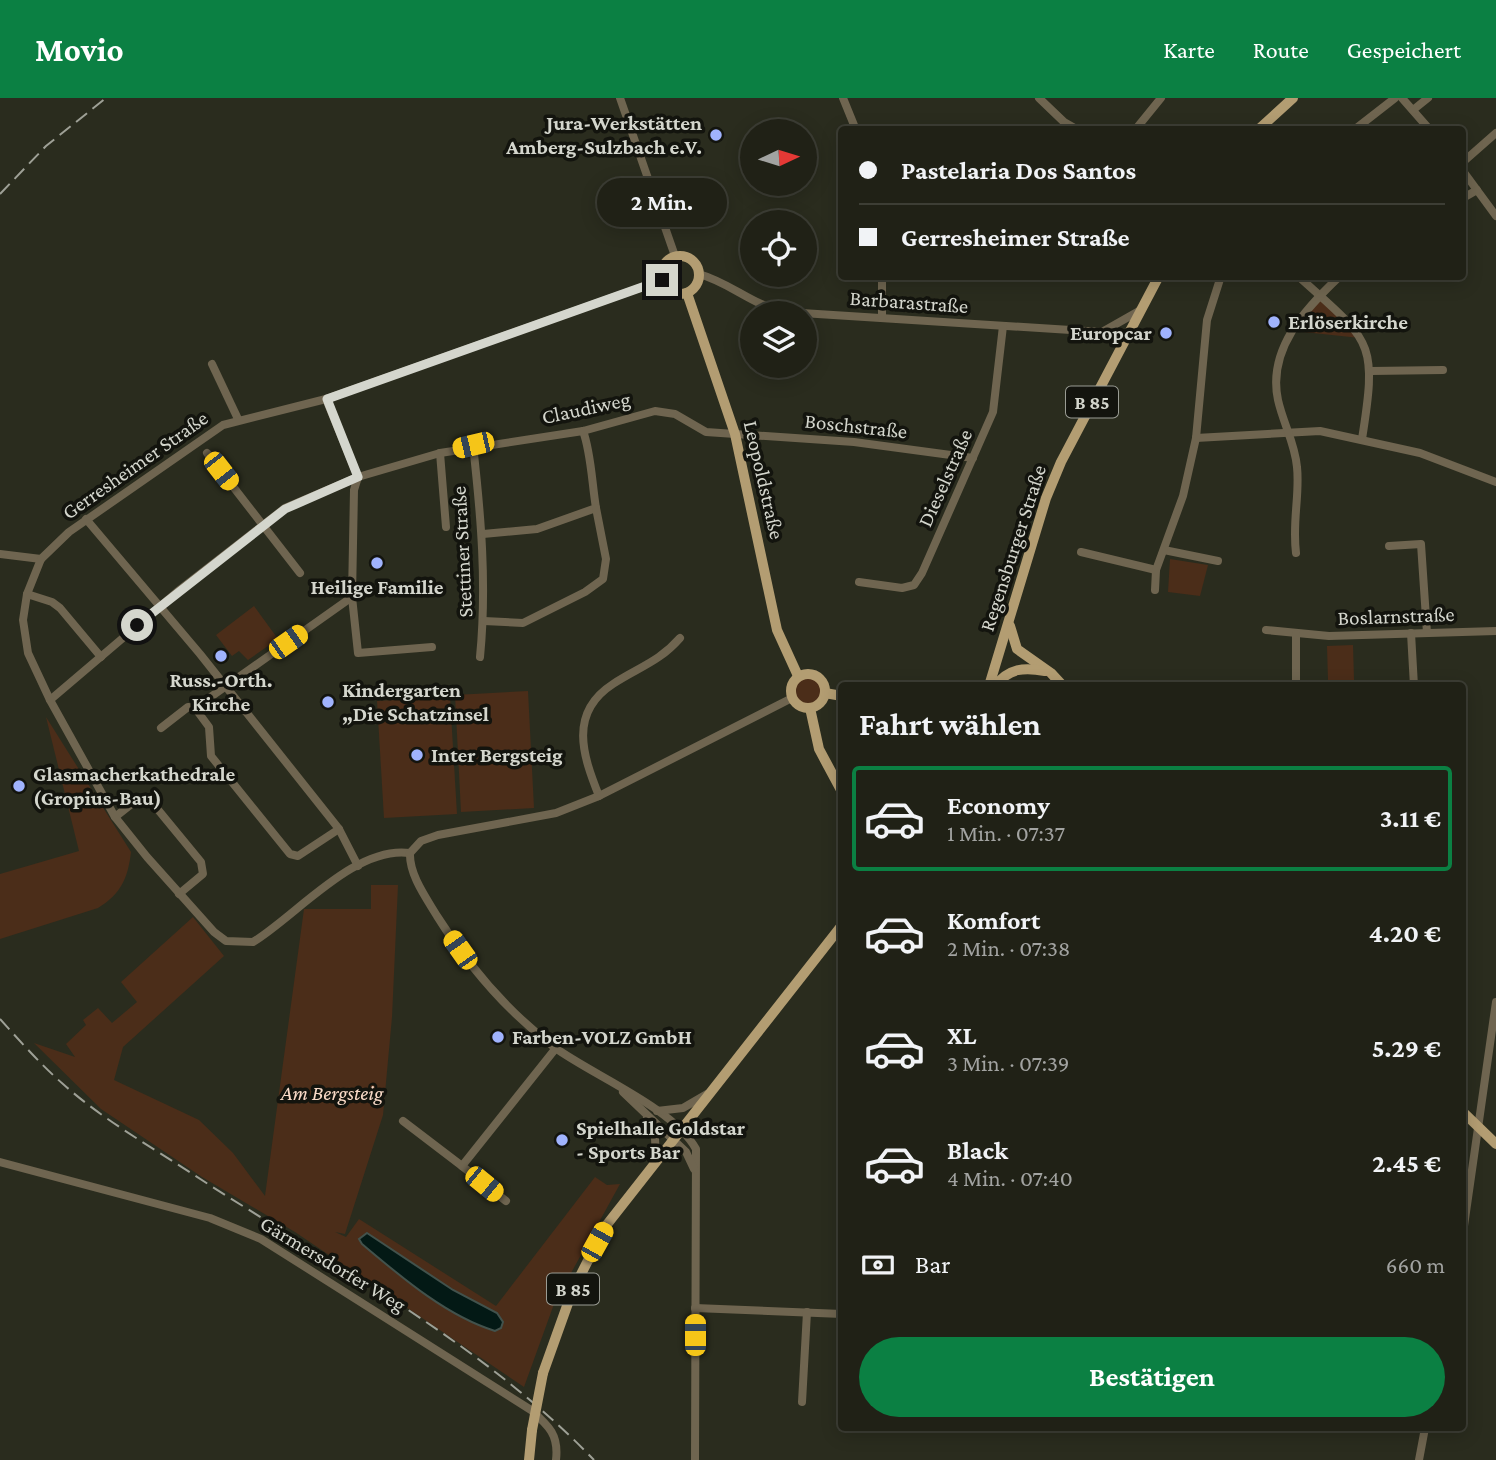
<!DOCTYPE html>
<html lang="de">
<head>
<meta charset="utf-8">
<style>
	body { margin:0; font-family:"Crimson Pro",serif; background:#2d2e23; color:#f1f3f6; height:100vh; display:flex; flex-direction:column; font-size:26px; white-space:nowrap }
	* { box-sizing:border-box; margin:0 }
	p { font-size:23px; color:#a2a3a1 }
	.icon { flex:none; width:38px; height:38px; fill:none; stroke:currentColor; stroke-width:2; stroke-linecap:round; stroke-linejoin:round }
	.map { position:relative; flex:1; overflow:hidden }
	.details { position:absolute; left:838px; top:584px; width:628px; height:749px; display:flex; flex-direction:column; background:#202116; border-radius:7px; box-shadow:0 4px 18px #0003,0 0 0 2px #3d3e35 }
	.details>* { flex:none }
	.banner { position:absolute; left:838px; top:28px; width:628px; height:154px; border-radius:7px; box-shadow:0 4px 18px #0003,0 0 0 2px #3d3e35; display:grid; align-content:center; height:154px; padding:0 21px; background:#202116 }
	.needle { width:46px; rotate:86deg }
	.fabs { position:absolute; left:740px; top:21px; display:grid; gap:14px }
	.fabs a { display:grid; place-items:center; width:77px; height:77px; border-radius:50%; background:#202116; box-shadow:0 4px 18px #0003,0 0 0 2px #3d3e35; font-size:35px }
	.end { position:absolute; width:32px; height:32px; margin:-16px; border:9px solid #d4d6cd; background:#111; box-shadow:0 0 0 4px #111 }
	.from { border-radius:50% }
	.bubble { position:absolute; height:49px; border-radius:24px; background:#202116; box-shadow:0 4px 18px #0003,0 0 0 2px #3d3e35; font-size:23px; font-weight:700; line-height:49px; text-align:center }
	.car { position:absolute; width:21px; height:42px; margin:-21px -10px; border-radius:9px; box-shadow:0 0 5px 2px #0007; background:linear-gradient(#f5c518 24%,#345 0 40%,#f5c518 0 76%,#345 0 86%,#f5c518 0) }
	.banner b { display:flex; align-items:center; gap:24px; height:66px; font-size:26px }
	.banner b+b { border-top:2px solid #3d3e35 }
	.banner i { width:18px; height:18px; background:#f1f3f6 }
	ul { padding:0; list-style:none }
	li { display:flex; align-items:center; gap:21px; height:105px; margin:0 14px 10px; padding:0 7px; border:4px solid transparent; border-radius:7px }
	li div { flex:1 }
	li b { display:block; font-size:26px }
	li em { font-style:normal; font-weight:700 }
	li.on { border-color:#0b8043 }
	li>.icon { width:63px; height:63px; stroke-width:1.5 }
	h2 { padding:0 21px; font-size:32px; line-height:84px }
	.pay { display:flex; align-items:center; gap:18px; height:77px; padding:0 21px; font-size:26px }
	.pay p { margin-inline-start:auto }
	.button { display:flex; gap:14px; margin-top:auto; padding:14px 21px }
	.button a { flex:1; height:80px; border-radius:42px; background:#0b8043; color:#fff; font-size:28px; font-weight:700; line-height:80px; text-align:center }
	header { display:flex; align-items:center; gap:42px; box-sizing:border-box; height:98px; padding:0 35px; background:#0b8043; color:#fff }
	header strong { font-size:33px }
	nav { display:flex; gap:38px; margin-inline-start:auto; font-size:24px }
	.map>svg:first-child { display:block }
	.green { fill:#4b2d19 }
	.water { fill:#031915; stroke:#42524c; stroke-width:2 }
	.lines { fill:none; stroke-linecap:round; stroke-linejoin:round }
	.minor { stroke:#6f6550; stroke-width:8 }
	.major { stroke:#b39d72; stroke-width:10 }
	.rail { stroke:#9ea096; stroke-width:2; stroke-dasharray:14 7; stroke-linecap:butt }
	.major-bridge { stroke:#b39d72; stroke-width:10 }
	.route { stroke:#d4d6cd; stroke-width:9 }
	.poi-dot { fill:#a0b3fd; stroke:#13140e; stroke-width:2.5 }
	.labels { text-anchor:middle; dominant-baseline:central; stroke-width:7; stroke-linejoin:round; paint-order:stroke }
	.shield { fill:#13140e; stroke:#9a9c94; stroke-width:2 }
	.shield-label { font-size:19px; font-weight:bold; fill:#d4d6cd }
	.poi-label { font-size:21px; font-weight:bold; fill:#d4d6cd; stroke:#13140e; text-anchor:start }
	.street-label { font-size:21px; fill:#d4d6cd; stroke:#13140e }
	.park-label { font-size:21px; font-style:italic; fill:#f9dac7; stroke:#13140e }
</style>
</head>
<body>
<header>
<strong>Movio</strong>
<nav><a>Karte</a><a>Route</a><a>Gespeichert</a></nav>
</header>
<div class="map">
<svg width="1496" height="1362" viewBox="0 0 1496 1362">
	<rect width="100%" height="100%" fill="#2a2c1e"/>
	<!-- green -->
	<g class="green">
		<polygon points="1320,199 1360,240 1294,233"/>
		<polygon points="1170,461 1208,467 1200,498 1168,494"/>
		<polygon points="254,508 278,541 248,562 239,553 232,558 216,537"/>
		<polygon points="1353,547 1354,582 1328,582 1327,548"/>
		<circle cx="808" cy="593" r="13"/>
		<polygon points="528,593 534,710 461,714 455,597"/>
		<polygon points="450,599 457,716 384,720 377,603"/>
		<path d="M 46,619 L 131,754 C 128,780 121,796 98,810 L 0,841 L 0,776 L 79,753 Z"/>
		<polygon points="371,787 398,787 392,919 383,1017 345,1136 335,1134 346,1139 359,1121 496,1208 595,1079 607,1087 620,1086 554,1206 524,1289 295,1134 202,1079 101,1011 34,945 75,959 66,946 86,927 83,922 98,910 112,925 137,904 121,884 193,819 224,858 123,949 114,982 199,1022 233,1055 265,1098 304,811 371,811"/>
	</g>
	<!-- water -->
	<path class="water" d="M 367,1135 L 453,1192 L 497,1215 L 503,1224 L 501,1230 L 495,1233 C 446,1218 400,1178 362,1146 L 359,1141 Z"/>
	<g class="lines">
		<!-- minor -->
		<g class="minor">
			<polyline points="620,0 675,158"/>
			<polyline points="843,0 856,32"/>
			<polyline points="1039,0 1064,24 1078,32"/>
			<polyline points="1402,0 1430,32"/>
			<polyline points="1413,12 1428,0"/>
			<polyline points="1135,32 1161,0"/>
			<polyline points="1354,32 1395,0"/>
			<polyline points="1463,64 1496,35"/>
			<polyline points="1463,73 1496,118"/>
			<polyline points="1463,100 1477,92"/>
			<path d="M 699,176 C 731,185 753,208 786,214 L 1102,234 L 1124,243"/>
			<path d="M 1298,178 C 1371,244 1378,241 1362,341"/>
			<polyline points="882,220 882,178"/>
			<polyline points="1102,234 1139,213"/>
			<polyline points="212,266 238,321"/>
			<polyline points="1371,273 1443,272"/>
			<polyline points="326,301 358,379 354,392 352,499 358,555 432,549"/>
			<polyline points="1196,340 1320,333 1420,355 1496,384"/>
			<path d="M 473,347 C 481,418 487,487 480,559"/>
			<polyline points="207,355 300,475"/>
			<polyline points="440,355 446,429"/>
			<polyline points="86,421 200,556 339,731 358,768"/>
			<path d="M 483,436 L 537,431 L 596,410 C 592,386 591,354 583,333"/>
			<polyline points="1389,448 1421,446 1427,535"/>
			<polyline points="1164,452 1218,463"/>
			<polyline points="1081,454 1156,472"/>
			<path d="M 1296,455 C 1292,423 1300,397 1297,369 C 1295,345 1283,325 1278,302 C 1267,251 1306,210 1340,178"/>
			<polyline points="0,456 41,461"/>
			<polyline points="859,484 902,490 914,487 922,475 993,314 1003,228"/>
			<polyline points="1155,492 1156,472 1183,398 1196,340 1207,222 1221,178"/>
			<polyline points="27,496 52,504 60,510 101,559"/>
			<polyline points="484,523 523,525 585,494 603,481 606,461 596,410"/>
			<polyline points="1266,532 1329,538 1496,533"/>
			<polyline points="1411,535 1414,588"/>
			<polyline points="1296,588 1296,536"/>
			<polyline points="50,602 177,494 285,410 358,379 440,355 583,333 655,313 675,316 706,334 854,344 973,360"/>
			<polyline points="195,610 209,629 211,658 290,756 298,758 339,731"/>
			<polyline points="161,630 188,609 195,610 352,499"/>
			<path d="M 599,698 C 583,658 568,615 613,586 C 639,569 659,564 680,540"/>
			<polyline points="115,719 139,700 150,702 201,764 203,776 179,796"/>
			<path d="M 410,755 C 355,747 296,818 253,844 L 226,843 L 214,834 L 147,759 L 115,719 L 50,602 L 28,555 L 23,522 L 27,496 L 41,461 L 69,434 L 223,327 L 326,301 L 662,182"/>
			<path d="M 410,755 C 409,777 427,801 437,818 C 469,869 507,913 554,949 C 592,977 674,1010 696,1051 L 695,1362"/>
			<polyline points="410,755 421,743 438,737 556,715 599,698 792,600"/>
			<polyline points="623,994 686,1054 694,1071"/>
			<polyline points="657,1013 683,1010 707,996"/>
			<polyline points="647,1020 655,1040 656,1063"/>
			<polyline points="403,1023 462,1068"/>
			<path d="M 0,1064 L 210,1120 L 261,1141 L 531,1312 C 549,1328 559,1337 556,1362"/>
			<polyline points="506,1103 462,1068 556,950"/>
			<polyline points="1463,1135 1496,904"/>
			<polyline points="695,1210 842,1216"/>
			<polyline points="802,1304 807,1214"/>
			<polyline points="1419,1362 1425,1330"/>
		</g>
		<!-- major -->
		<g class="major">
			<polyline points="1258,32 1293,0"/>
			<circle cx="680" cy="177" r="19"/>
			<polyline points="687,195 735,336 777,532 798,578"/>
			<polyline points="1010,528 1017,551 1051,575 1063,588"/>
			<circle cx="808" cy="593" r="17"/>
			<polyline points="989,588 1046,400 1061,364 1159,178"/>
			<path d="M 995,588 C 1009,570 1024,569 1045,573"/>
			<polyline points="825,595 842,598"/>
			<polyline points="810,610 819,651 842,694"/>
			<polyline points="543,1275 572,1194 605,1129 842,827"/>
			<polyline points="529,1362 532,1332"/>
		</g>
		<!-- rail -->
		<g class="rail">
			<polyline points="0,96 46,48 106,0"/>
			<path d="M 0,921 C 20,943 40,966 63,986 C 102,1021 150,1048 194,1077 C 331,1166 480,1243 594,1362"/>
		</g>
		<!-- major-bridge -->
		<g class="major-bridge">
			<polyline points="1463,1014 1496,1046"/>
			<polyline points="532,1332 543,1275"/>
		</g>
	</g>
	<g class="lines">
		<!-- route -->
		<polyline class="route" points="137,527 285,411 358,379 327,301 662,182"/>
	</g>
	<!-- markers -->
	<g class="poi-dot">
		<circle cx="716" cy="37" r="7"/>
		<circle cx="1274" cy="224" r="7"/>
		<circle cx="1166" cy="235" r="7"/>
		<circle cx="377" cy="465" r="7"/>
		<circle cx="221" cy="558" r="7"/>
		<circle cx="328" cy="604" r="7"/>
		<circle cx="417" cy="657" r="7"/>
		<circle cx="19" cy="688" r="7"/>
		<circle cx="498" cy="939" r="7"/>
		<circle cx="562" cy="1042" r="7"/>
	</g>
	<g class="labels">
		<!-- shield labels -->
		<g class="shield">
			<rect x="1066" y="288.5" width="52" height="31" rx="5"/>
			<rect x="547" y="1175.5" width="52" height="31" rx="5"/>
		</g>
		<g class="shield-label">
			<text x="1092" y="304">B 85</text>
			<text x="573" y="1191">B 85</text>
		</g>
		<!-- poi labels -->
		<g class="poi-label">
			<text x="702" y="25" text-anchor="end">Jura-Werkstätten<tspan x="702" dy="24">Amberg-Sulzbach e.V.</tspan></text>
			<text x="1288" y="224">Erlöserkirche</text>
			<text x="1152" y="235" text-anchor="end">Europcar</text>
			<text x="377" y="489" text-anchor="middle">Heilige Familie</text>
			<text x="221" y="582" text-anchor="middle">Russ.-Orth.<tspan x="221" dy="24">Kirche</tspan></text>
			<text x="342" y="592">Kindergarten<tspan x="342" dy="24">„Die Schatzinsel</tspan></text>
			<text x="431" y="657">Inter Bergsteig</text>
			<text x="33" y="676">Glasmacherkathedrale<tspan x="33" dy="24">(Gropius-Bau)</tspan></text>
			<text x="512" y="939">Farben-VOLZ GmbH</text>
			<text x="576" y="1030">Spielhalle Goldstar<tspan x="576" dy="24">- Sports Bar</tspan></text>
		</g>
		<!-- street labels -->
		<g class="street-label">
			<text transform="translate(909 204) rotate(4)">Barbarastraße</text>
			<text transform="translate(586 310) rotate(-12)">Claudiweg</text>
			<text transform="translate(856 328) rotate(6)">Boschstraße</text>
			<text transform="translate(135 367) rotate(-35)">Gerresheimer Straße</text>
			<text transform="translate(945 380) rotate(-66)">Dieselstraße</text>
			<text transform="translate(764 382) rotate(77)">Leopoldstraße</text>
			<text transform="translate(1013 450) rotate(-72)">Regensburger Straße</text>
			<text transform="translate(462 454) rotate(-93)">Stettiner Straße</text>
			<text transform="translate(1396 518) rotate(-2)">Boslarnstraße</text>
			<text transform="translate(333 1166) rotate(31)">Gärmersdorfer Weg</text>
		</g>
		<!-- park labels -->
		<g class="park-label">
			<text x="332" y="995">Am Bergsteig</text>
		</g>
	</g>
</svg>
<div class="fabs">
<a><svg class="needle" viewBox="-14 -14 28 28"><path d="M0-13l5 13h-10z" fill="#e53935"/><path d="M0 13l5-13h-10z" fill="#a2a3a1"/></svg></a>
<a><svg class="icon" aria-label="locate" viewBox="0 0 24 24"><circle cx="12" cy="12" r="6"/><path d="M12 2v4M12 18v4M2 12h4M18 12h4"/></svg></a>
<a><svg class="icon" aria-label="layers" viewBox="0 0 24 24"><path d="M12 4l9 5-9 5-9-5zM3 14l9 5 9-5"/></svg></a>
</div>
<i class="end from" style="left:137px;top:527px"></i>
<i class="end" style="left:662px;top:182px"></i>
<div class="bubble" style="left:597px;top:80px;width:130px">2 Min.</div>
<i class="car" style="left:473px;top:347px;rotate:257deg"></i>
<i class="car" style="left:221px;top:373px;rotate:142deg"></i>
<i class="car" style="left:288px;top:544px;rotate:55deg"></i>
<i class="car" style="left:460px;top:852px;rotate:325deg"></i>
<i class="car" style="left:484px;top:1086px;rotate:129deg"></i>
<i class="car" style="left:597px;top:1144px;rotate:29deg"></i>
<i class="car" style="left:695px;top:1237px;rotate:0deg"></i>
<div class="banner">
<b><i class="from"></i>Pastelaria Dos Santos</b>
<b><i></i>Gerresheimer Straße</b>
</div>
<section class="details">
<h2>Fahrt wählen</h2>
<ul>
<li class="on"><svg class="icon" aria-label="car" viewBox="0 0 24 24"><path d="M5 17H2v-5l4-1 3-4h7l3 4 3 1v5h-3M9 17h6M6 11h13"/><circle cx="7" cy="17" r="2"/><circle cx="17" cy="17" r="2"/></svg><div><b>Economy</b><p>1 Min. · 07:37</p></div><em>3.11 €</em></li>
<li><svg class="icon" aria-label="car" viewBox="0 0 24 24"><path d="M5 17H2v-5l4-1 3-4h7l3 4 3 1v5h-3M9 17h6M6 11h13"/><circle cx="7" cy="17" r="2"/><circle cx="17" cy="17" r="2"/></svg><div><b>Komfort</b><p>2 Min. · 07:38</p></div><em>4.20 €</em></li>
<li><svg class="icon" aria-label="car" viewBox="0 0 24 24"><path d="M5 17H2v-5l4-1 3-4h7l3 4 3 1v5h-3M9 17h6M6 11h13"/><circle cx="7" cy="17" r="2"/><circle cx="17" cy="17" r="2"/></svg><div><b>XL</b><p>3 Min. · 07:39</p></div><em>5.29 €</em></li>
<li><svg class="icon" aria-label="car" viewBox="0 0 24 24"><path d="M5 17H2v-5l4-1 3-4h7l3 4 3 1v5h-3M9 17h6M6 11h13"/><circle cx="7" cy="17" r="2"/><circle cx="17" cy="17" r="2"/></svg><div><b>Black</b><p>4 Min. · 07:40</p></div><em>2.45 €</em></li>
</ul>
<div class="pay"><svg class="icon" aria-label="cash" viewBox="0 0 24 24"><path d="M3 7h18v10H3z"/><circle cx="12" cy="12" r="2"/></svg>Bar<p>660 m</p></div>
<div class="button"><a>Bestätigen</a></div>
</section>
</div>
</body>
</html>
